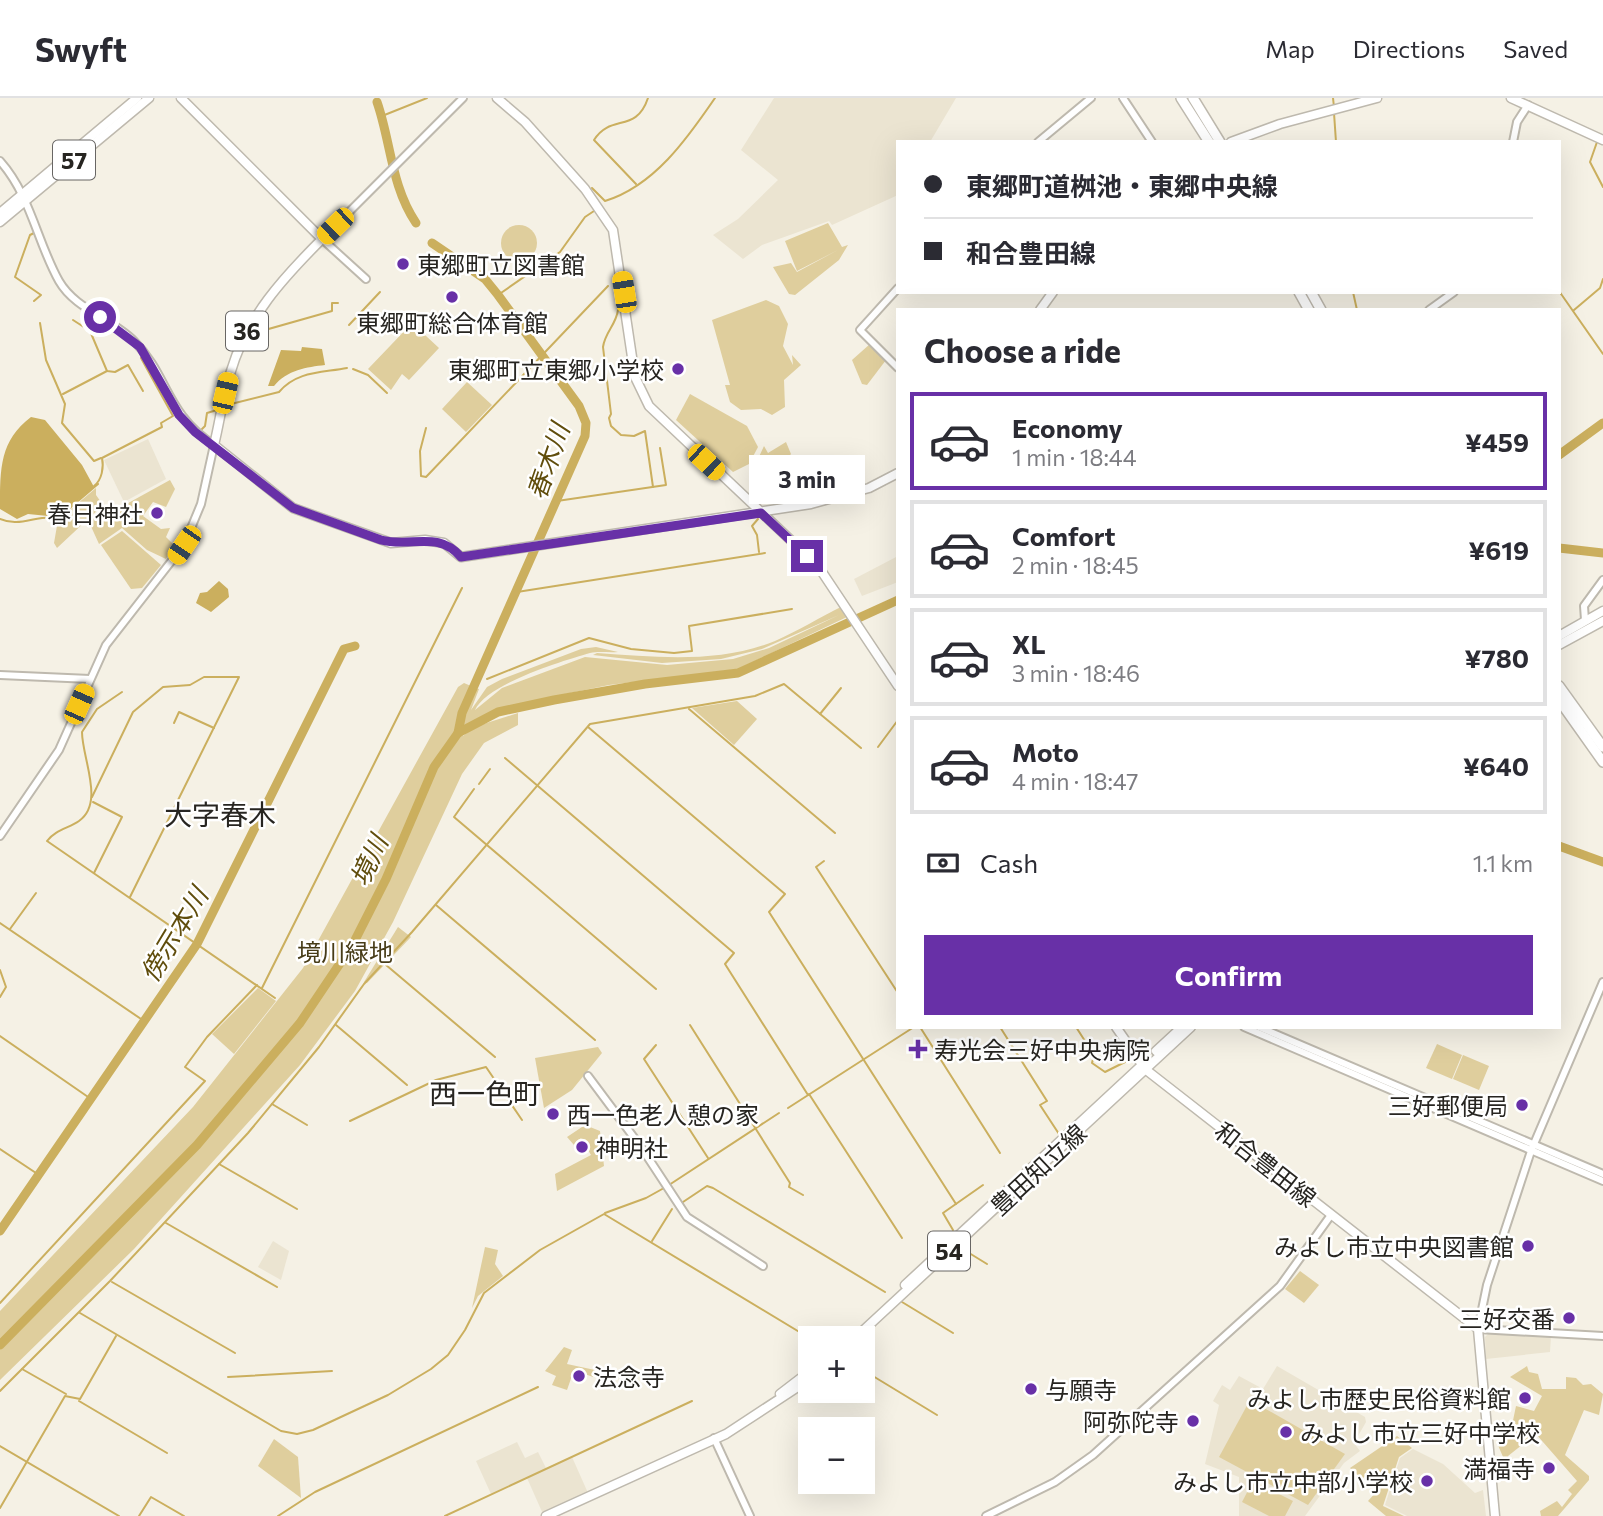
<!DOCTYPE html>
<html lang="en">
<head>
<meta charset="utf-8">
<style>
	body { margin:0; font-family:Commissioner,"Noto Sans JP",sans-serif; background:#f2f2f3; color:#2b2b33; height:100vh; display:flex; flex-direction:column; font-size:26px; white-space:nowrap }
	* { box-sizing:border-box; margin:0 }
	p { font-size:23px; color:#7c7c81 }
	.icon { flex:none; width:38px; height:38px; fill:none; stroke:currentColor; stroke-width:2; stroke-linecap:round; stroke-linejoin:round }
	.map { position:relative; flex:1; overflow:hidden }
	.drawer { position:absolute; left:896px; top:210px; width:665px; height:721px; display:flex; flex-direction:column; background:#fff; border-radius:0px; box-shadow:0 7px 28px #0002 }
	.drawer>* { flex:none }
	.top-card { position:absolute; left:896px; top:42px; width:665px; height:154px; border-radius:0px; box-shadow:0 7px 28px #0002; display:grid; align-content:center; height:154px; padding:0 28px; background:#fff }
	.buttons { position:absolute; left:798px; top:1228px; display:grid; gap:14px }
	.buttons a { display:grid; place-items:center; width:77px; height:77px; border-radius:0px; background:#fff; box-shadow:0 7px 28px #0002; font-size:35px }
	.end { position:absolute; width:32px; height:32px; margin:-16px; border:9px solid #6830a7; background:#fff; box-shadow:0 0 0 4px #fff }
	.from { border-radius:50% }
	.bubble { position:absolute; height:49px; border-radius:0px; background:#fff; box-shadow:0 7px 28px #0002; font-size:23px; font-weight:700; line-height:49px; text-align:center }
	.car { position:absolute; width:21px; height:42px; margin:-21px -10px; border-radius:9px; box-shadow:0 0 5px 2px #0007; background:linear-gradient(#f5c518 24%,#345 0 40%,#f5c518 0 76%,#345 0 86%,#f5c518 0) }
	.top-card b { display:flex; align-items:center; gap:24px; height:66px; font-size:26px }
	.top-card b+b { border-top:2px solid #e1e1e2 }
	.top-card i { width:18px; height:18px; background:#2b2b33 }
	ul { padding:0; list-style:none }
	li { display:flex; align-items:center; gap:21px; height:98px; margin:0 14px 10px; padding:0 14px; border:4px solid #e1e1e2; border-radius:0px }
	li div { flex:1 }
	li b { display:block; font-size:26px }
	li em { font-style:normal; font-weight:700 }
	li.current { border-color:#6830a7 }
	li>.icon { width:63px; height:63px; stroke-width:1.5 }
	h2 { padding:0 28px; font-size:32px; line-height:84px }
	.pay { display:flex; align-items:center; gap:18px; height:77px; padding:0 28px; font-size:26px }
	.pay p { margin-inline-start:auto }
	.primary-button { display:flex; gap:14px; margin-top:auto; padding:14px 28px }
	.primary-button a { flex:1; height:80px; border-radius:0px; background:#6830a7; color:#fff; font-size:28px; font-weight:700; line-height:80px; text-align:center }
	header { display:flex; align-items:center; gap:42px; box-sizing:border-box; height:98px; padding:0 35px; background:#fff; border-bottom:2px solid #e1e1e2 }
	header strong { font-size:33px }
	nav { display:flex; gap:38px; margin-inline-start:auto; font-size:24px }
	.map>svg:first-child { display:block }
	.built { fill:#ebe4d1 }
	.green { fill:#dfce9d }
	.water { fill:#cbaf5e }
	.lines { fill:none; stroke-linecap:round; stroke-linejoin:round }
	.stream { stroke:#cbaf5e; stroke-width:2 }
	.river { stroke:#cbaf5e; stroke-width:9 }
	.minor-casing { stroke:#beb9ae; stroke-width:10 }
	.major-casing { stroke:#beb9ae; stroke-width:11 }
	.highway-casing { stroke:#beb9ae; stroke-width:12 }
	.minor { stroke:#fff; stroke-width:6 }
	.major { stroke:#fff; stroke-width:8 }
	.highway { stroke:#fff; stroke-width:9 }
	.route { stroke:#6830a7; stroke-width:9 }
	.poi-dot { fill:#6830a7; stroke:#fff; stroke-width:2.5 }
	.labels { text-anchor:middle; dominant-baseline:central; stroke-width:5; stroke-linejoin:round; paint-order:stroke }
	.shield { fill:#fff; stroke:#686664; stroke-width:2 }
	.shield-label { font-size:23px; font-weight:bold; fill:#272521 }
	.poi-label { font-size:24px; fill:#272521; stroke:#fff; text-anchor:end }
	.park-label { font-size:24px; fill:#473c18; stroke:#fff }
	.street-label { font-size:24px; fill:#272521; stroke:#fff }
	.water-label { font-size:26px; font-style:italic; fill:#604d0c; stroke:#fff }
	.quarter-label { font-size:28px; fill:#272521; stroke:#fff }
</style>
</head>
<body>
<header>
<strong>Swyft</strong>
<nav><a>Map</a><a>Directions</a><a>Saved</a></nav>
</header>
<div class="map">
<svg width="1603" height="1418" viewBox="0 0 1603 1418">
	<rect width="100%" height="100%" fill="#f5f1e5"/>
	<!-- built -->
	<g class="built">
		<polygon points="774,0 956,0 930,44 898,44 898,97 832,127 829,123 762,147 743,161 713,137 738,121 778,82 741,52"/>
		<polygon points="148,341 166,381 124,404 104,362"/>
		<polygon points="898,458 898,484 862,498 854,481"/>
		<polygon points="273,1143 289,1153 281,1182 258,1169"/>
		<polygon points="1502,1235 1551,1238 1550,1254 1486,1261 1485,1239 1488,1236"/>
		<polygon points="1277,1268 1365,1319 1366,1324 1354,1345 1360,1353 1344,1365 1305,1418 1239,1418 1239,1379 1205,1366 1219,1307 1213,1303 1222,1287 1230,1292 1239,1278 1263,1291"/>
		<polygon points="517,1344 525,1360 538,1354 546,1370 572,1359 588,1395 543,1416 527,1380 491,1396 476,1363"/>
		<polygon points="1413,1351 1443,1366 1475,1395 1483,1392 1486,1418 1407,1418 1385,1407 1400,1360"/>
	</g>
	<!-- green -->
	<g class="green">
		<polygon points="828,125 842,149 848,147 839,162 795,197 789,196 773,169 791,165 797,174 838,152 797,173 785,143"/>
		<circle cx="519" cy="145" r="18"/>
		<polygon points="766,202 779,208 788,226 783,248 793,267 792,257 801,267 784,282 785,309 772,317 761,311 741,312 730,304 725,287 730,287 712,222"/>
		<polygon points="412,225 439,250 409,282 402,276 391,292 368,271"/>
		<polygon points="870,246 886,262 867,287 862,286 852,262"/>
		<polygon points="467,284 492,307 466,334 442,311"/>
		<polygon points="690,296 747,328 758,349 749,366 733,374 676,322"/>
		<polygon points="786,344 791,356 775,376 757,363 764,348 768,355"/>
		<polygon points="170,382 175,391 166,409 153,404 143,418 161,431 170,430 166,439 174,447 166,461 147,452 122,430 99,446 89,424 95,418 121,409"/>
		<polygon points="96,390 96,397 103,407 57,450 54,445 58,422"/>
		<polygon points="122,433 161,467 142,490 131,491 101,447"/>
		<path d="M 843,508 L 849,518 L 738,571 L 609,587 L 541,601 L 497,611 L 463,629 L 459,627 L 475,590 L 479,591 L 471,612 L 487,589 L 502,581 L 581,551 L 596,549 L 618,554 C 609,555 599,553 590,555 C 562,563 487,586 475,612 L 502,590 L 585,559 L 667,567 L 733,561 L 769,550 L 839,517 L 762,551 L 721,561 L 662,565 L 593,557 L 597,555 C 657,559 717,566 775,543 C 798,533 820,519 843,508 Z"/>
		<polygon points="464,585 471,588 456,625 463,638 474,629 518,615 518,627 484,645 462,676 393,824 355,893 300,967 134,1151 0,1282 0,1213 193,1009 303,870 458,589"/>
		<polygon points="737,603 757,621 734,647 692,610"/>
		<polygon points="398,829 411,839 367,885 364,884"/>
		<polygon points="258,890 276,903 234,956 212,936"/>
		<polygon points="1437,946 1462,957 1452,981 1426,970"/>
		<polygon points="598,949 602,955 572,992 544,1010 535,960"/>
		<polygon points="1463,957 1489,968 1479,992 1453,981"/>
		<polygon points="585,1027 600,1033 604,1068 557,1093 555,1076 591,1057 581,1040 574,1047 567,1039"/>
		<polygon points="485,1149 498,1152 495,1166 503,1178 478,1198 472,1210"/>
		<polygon points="1300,1173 1319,1187 1304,1205 1285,1191"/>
		<polygon points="564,1249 572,1252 567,1266 595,1272 593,1279 574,1272 567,1292 552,1287 556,1278 545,1273"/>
		<polygon points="1527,1268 1529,1274 1538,1276 1542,1291 1566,1291 1566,1279 1576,1280 1583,1287 1591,1286 1603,1296 1599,1317 1584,1312 1565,1357 1589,1378 1589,1382 1558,1418 1541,1418 1540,1413 1557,1403 1562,1409 1572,1396 1568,1392 1577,1383 1536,1336 1508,1358 1512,1366 1507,1368 1497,1345 1514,1337 1511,1332 1516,1308 1534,1313 1542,1298 1510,1279"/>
		<polygon points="1250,1302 1345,1356 1308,1407 1219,1359"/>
		<polygon points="1397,1338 1412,1350 1399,1359 1383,1408 1404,1418 1386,1418 1368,1403 1377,1393 1375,1388 1381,1379 1372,1371 1362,1381 1350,1370"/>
		<polygon points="274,1341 298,1359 301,1400 258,1368"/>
		<polygon points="1253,1383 1293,1403 1285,1418 1269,1418 1242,1404"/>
	</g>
	<!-- water -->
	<g class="water">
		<path d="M 302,249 L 322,251 L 325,267 C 307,269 287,272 274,288 L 268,288 L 281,252 L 301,253 Z"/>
		<path d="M 31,319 L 45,322 L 82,367 L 94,389 L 58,419 L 28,416 L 17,421 L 0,411 C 0,369 0,343 31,319 Z"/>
		<polygon points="219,483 228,491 229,499 211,514 196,505 200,495 207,494"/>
	</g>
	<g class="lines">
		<!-- stream -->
		<g class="stream">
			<polyline points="1333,0 1334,9"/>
			<polyline points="1334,15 1336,44"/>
			<polyline points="382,18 427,0"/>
			<polyline points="1597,44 1590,64 1603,89"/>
			<path d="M 636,86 L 594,42 C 611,15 636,36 648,0"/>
			<path d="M 592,90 L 605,103 C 654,88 687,41 715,0"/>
			<polyline points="34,135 30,137 15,179 41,197 34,203"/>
			<polyline points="1559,193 1603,256"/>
			<polyline points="1353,194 1357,212"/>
			<polyline points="498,197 560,154 585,119 594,113"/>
			<path d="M 618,212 C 616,227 605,234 603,249 L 611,316 L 609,320 L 611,328 L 621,337 L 634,338 L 645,333 L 653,389"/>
			<polyline points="1574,212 1600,190 1603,181"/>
			<polyline points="73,222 90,233 107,273 115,274 128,267 143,293"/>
			<polyline points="40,225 46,262 65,306 62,325 94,363 101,360"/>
			<polyline points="349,227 380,194"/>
			<polyline points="251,236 332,213 332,205 338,205"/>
			<polyline points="353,271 368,277 387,295"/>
			<polyline points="63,296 107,273"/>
			<path d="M 227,307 L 279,294 C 297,273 321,275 347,270"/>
			<polyline points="426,330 420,353 421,378 426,379 608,188"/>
			<polyline points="202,331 205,328 207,315 217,312"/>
			<path d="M 94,388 C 102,382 104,369 102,360 L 162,329 L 161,325 L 173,318 L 141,260"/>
			<polyline points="557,403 666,387 660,350"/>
			<path d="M 0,421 C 20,430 37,416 58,420 L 98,386"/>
			<polyline points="758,421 752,428 757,437 759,454"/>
			<polyline points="517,494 765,455"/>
			<polyline points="487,581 589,540 631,551 674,555 692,553 689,528 792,511"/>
			<path d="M 122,594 L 97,611 L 82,634 C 82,660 105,705 79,723 C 69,730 55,732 47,743 L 275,900"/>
			<polyline points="689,611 835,735"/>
			<polyline points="820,616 841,590"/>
			<polyline points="174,625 179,614 214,630"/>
			<polyline points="588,629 785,796 769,814 956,1106"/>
			<polyline points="878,649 898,622"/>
			<polyline points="505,660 734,855 725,866 808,997"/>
			<polyline points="479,686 490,671"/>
			<polyline points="474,691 454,719 656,891"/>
			<polyline points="92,699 133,614 163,589 190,587 204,579 239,579 130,799"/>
			<polyline points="93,704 122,719 94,775"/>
			<polyline points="824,763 816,769 898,895"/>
			<polyline points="436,807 595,942"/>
			<polyline points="0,825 144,923"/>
			<polyline points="10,831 36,795"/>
			<polyline points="386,867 495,959"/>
			<polyline points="0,872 6,889 0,899"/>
			<polyline points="262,890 462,490"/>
			<polyline points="336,927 407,987"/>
			<polyline points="690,927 790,1085 789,1089 803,1097"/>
			<polyline points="920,929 1000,1055"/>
			<polyline points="1000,929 1047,1003 1040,1007 1059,1036"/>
			<polyline points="1076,929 1094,957 1092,965 1105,974 1131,961"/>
			<polyline points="0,938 91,1001"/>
			<polyline points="656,947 644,961 708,1060"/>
			<polyline points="809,996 902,1140"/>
			<polyline points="272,1006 307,1027"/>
			<polyline points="788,1010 914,929"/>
			<polyline points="350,1023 436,982 486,969 522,1022"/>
			<polyline points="0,1051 39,1077"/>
			<polyline points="219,1066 297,1111"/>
			<polyline points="669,1087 779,1015"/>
			<polyline points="683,1104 707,1088 713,1090 885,1194"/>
			<polyline points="605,1115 646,1100 664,1090"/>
			<polyline points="166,1125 277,1189"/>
			<polyline points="953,1132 943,1115 983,1087"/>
			<polyline points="652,1143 672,1111"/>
			<polyline points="961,1150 987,1166"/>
			<polyline points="112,1184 235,1255"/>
			<polyline points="902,1204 953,1235"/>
			<polyline points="0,1205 205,983 185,969 207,939 257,887"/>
			<polyline points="80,1215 281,1333 297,1336 313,1332 388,1297 431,1271 448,1257 465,1232 484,1195 540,1152 604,1116 811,1241"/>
			<polyline points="22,1271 66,1296"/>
			<polyline points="863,1272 937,1317"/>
			<polyline points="228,1279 332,1273"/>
			<polyline points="0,1293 110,1183 248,1035 319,949 364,886 412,834 590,626 755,598 784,586 861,650"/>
			<polyline points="79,1303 167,1355"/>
			<polyline points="0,1348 119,1418"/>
			<polyline points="0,1410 65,1298 80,1301 116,1238"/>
			<polyline points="139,1418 151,1399 184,1418"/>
			<polyline points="278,1418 315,1394 538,1289"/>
			<polyline points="445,1418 692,1303"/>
		</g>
		<!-- river -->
		<g class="river">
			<path d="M 377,4 C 391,44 391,88 416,125"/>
			<polyline points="432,145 485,181 498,197 579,308 586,325 585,338 462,615 458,635"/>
			<polyline points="1559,357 1603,325"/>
			<polyline points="1559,450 1603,455"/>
			<polyline points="1559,748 1603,764"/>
			<polyline points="0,1133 197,846 344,551 355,548"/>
			<polyline points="0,1247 197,1047 300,925 353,846 386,781 434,669 458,635 498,614 554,602 645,586 738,575 898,502"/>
		</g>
		<!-- minor casing -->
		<g class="minor-casing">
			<g id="minor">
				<polyline points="1123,0 1152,44"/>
				<polyline points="1038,44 1091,0"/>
				<polyline points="1513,44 1517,24 1528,7"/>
				<path d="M 0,63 C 31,98 37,144 59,183 C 75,211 111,220 134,243 C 169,278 165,315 214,347 L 201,406 L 184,447 L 106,547 L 59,652 L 0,738"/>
				<polyline points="366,181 322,141 463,0"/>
				<polyline points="898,190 860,232 898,270"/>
				<polyline points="1429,212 1454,194"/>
				<polyline points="1585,522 1584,508 1603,482"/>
				<polyline points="0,577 90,581"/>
				<polyline points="1603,884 1531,1053 1487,1187 1478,1231 1603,1238"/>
				<polyline points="1244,929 1603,1083"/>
				<polyline points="1259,929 1603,1076"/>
				<polyline points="588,978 641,1049 687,1119 763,1168"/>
				<polyline points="714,1340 750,1418"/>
				<polyline points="986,1418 1055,1384 1093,1357 1280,1188 1331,1117"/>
			</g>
		</g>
		<!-- major casing -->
		<g class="major-casing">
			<g id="major">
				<path d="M 181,0 L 322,141 C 283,180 247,219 231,273 C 223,297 220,323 214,347 L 293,410 L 391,445 L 425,442 L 444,445 L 461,459 L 811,406 L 869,390 L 898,375"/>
				<polyline points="497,0 525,24 585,91 613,132 635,279 649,308 818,468 898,588"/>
				<polyline points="1511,0 1603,42"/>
				<polyline points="1231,44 1280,26 1377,0"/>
				<polyline points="0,115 137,0"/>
				<polyline points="0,124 149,0"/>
				<polyline points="1040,212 1053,194"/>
				<polyline points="1559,538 1603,513"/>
				<polyline points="1559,547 1603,523"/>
				<polyline points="1116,929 1145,971 1478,1231 1495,1418"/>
				<polyline points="1156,953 1182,929"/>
				<polyline points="905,1187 1142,967"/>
				<polyline points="854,1241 1191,929"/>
				<polyline points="780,1296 810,1273"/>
				<polyline points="546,1418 726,1336 810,1281"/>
			</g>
		</g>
		<!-- highway casing -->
		<g class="highway-casing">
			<g id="highway">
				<polyline points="1181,0 1209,44"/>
				<polyline points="1193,0 1220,44"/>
				<polyline points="1299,194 1309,212"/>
				<polyline points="1311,194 1321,212"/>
				<polyline points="1559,588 1603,649"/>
				<polyline points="1559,602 1603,664"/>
			</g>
		</g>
		<!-- minor -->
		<use href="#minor" class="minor"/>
		<!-- major -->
		<use href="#major" class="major"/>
		<!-- highway -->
		<use href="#highway" class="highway"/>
	</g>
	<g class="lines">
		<!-- route -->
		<path class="route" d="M 100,219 L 140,249 L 179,317 L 195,334 L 293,410 L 381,442 C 411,450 438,432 461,459 L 761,415 L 807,458"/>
	</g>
	<!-- markers -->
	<g class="poi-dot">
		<circle cx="403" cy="166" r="7"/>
		<circle cx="452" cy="199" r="7"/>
		<circle cx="678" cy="271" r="7"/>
		<circle cx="157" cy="415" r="7"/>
		<path d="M914.5 940.5h7v7h7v7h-7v7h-7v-7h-7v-7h7z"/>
		<circle cx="1522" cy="1007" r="7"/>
		<circle cx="553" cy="1016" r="7"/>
		<circle cx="582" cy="1049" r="7"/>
		<circle cx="1528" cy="1148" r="7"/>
		<circle cx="1569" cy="1220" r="7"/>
		<circle cx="579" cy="1278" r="7"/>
		<circle cx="1031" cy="1291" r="7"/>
		<circle cx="1525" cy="1300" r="7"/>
		<circle cx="1193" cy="1323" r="7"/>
		<circle cx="1286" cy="1334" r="7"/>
		<circle cx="1549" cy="1370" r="7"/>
		<circle cx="1427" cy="1383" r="7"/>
	</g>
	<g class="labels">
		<!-- shield labels -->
		<g class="shield">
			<rect x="53" y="42.5" width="42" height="39" rx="5"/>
			<rect x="226" y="213.5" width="42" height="39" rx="5"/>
			<rect x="928" y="1133.5" width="42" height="39" rx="5"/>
		</g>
		<g class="shield-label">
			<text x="74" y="62">57</text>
			<text x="247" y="233">36</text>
			<text x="949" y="1153">54</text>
		</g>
		<!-- poi labels -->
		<g class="poi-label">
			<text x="417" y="166" text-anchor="start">東郷町立図書館</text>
			<text x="452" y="224" text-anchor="middle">東郷町総合体育館</text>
			<text x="664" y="271">東郷町立東郷小学校</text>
			<text x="143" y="415">春日神社</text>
			<text x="934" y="951" text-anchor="start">寿光会三好中央病院</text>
			<text x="1508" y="1007">三好郵便局</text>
			<text x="567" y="1016" text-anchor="start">西一色老人憩の家</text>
			<text x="596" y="1049" text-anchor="start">神明社</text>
			<text x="1514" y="1148">みよし市立中央図書館</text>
			<text x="1555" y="1220">三好交番</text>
			<text x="593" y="1278" text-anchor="start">法念寺</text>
			<text x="1045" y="1291" text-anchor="start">与願寺</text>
			<text x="1511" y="1300">みよし市歴史民俗資料館</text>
			<text x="1179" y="1323">阿弥陀寺</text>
			<text x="1300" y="1334" text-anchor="start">みよし市立三好中学校</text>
			<text x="1535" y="1370">満福寺</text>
			<text x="1413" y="1383">みよし市立中部小学校</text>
		</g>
		<!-- park labels -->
		<g class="park-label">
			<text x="345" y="853">境川緑地</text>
		</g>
		<!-- street labels -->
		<g class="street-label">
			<text transform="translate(1266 1066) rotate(38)">和合豊田線</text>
			<text transform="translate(1038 1071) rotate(-43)">豊田知立線</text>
		</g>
		<!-- water labels -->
		<g class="water-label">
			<text transform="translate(547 363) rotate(-71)">春木川</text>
			<text transform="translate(368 762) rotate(-65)">境川</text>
			<text transform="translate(173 836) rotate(-59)">傍示本川</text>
		</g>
		<!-- quarter labels -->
		<g class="quarter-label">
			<text x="220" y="716">大字春木</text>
			<text x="485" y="995">西一色町</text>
		</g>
	</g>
</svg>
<div class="buttons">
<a>+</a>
<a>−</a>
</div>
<i class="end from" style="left:100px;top:219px"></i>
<i class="end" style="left:807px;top:458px"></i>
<div class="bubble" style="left:749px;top:357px;width:116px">3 min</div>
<i class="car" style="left:335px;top:128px;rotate:226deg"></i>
<i class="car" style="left:624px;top:194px;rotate:351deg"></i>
<i class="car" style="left:225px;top:295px;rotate:13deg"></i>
<i class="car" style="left:706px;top:364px;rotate:133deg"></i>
<i class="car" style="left:184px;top:447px;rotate:214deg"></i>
<i class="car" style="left:79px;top:606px;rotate:24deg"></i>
<div class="top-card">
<b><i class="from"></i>東郷町道桝池・東郷中央線</b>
<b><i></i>和合豊田線</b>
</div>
<section class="drawer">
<h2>Choose a ride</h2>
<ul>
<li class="current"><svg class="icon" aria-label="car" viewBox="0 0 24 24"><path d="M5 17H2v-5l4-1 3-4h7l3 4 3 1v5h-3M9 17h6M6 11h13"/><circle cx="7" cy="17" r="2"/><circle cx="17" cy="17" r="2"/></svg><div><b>Economy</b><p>1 min · 18:44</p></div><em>¥459</em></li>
<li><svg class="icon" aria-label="car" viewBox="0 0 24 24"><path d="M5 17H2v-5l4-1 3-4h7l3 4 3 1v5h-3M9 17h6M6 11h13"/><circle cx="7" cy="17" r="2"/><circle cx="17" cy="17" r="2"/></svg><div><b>Comfort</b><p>2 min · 18:45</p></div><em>¥619</em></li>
<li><svg class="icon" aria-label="car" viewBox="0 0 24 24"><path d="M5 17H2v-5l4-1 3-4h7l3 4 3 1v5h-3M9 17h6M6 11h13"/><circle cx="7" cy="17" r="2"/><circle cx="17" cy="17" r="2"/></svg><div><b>XL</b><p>3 min · 18:46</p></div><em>¥780</em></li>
<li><svg class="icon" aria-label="car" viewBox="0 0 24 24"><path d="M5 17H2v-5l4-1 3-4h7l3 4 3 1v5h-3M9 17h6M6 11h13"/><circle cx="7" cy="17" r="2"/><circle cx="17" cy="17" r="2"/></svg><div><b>Moto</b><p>4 min · 18:47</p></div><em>¥640</em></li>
</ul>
<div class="pay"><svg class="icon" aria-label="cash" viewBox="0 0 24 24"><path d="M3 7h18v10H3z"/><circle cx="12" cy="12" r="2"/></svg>Cash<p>1.1 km</p></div>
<div class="primary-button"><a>Confirm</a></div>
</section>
</div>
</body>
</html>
